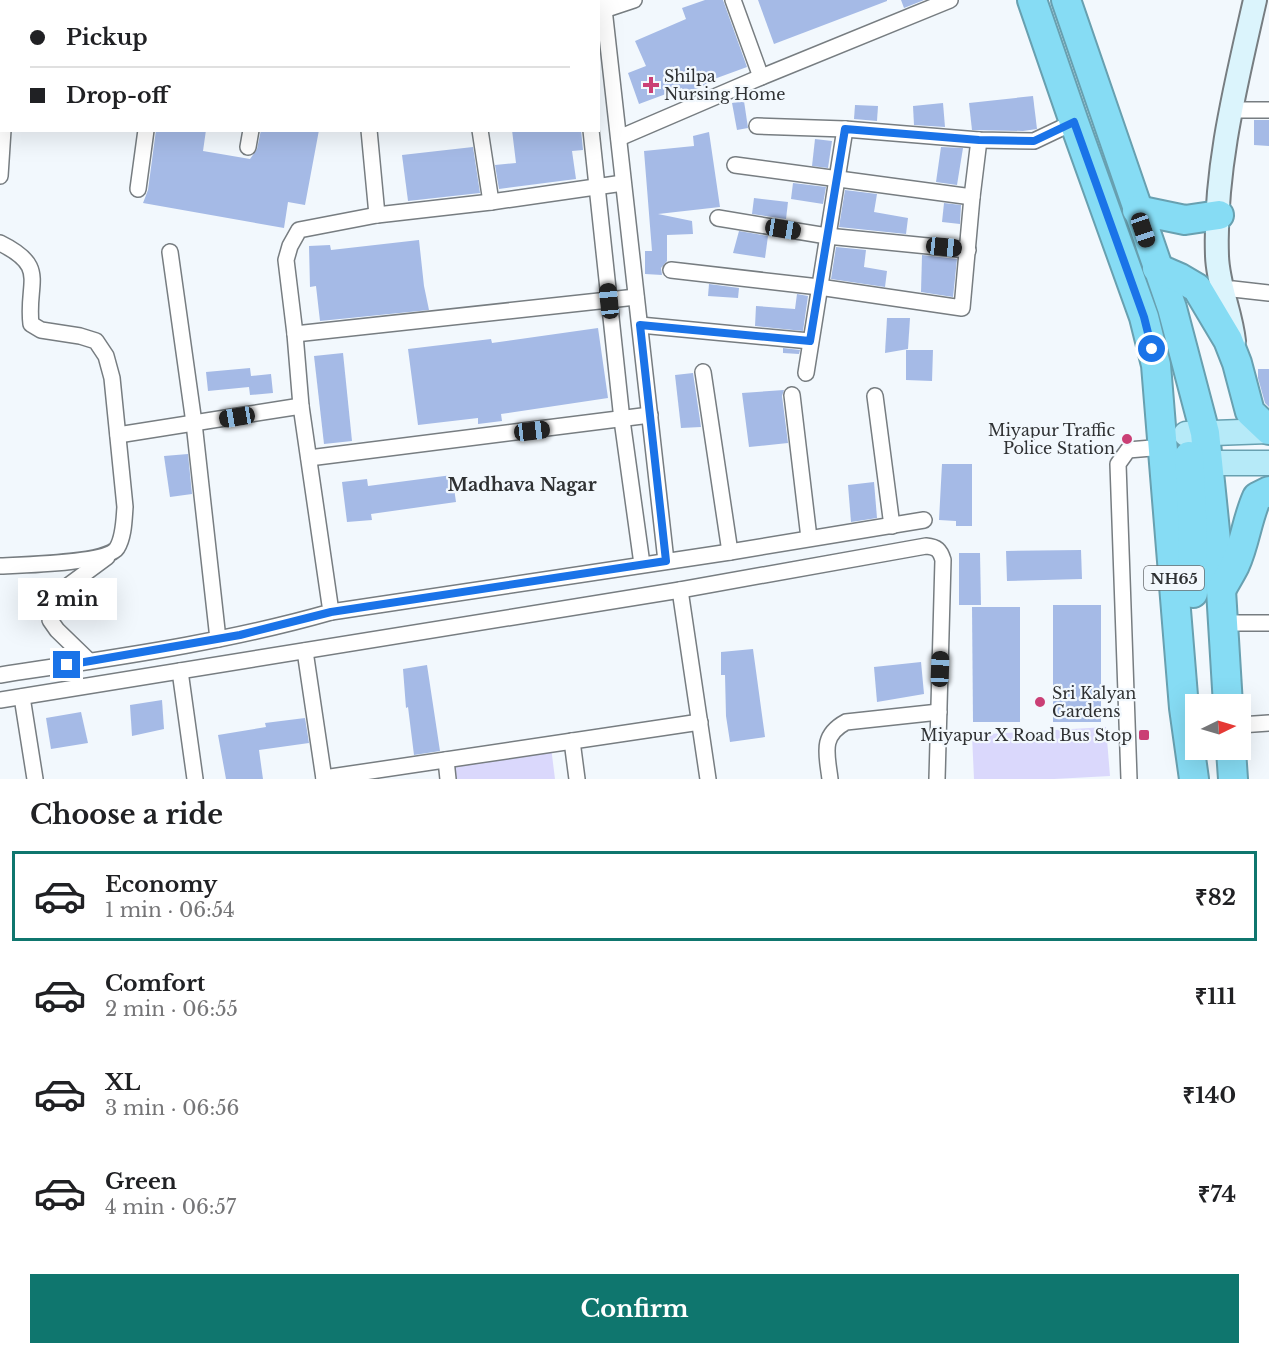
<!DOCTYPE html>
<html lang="en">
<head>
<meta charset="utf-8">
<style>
	body { margin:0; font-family:"Libre Baskerville",serif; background:#f2f2f2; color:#202124; height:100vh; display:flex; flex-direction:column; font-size:22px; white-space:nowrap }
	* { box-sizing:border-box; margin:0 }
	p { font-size:20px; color:#757577 }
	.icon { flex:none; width:33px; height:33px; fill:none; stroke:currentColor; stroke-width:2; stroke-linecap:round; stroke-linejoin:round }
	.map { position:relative; height:779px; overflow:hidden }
	.details { display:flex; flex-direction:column; background:#fff; flex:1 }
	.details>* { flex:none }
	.banner { position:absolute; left:0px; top:0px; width:600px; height:132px; box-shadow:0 6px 24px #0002; display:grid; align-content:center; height:132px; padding:0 30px; background:#fff }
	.needle { width:39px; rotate:85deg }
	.tools { position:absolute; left:1185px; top:694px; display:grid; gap:12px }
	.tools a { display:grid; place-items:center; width:66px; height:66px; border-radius:0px; background:#fff; box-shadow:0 6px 24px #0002; font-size:30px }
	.end { position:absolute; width:27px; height:27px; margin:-14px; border:8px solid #1a73e8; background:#fff; box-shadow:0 0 0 3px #fff }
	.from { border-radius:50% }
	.bubble { position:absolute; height:42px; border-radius:0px; background:#fff; box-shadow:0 6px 24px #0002; font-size:20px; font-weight:800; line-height:42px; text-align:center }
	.car { position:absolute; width:18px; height:36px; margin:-18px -9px; border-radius:8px; box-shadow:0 0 4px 2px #0007; background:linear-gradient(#222 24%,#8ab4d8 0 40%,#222 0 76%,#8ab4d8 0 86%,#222 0) }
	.banner b { display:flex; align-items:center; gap:21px; height:57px; font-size:22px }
	.banner b+b { border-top:2px solid #e0e0e0 }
	.banner i { width:15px; height:15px; background:#202124 }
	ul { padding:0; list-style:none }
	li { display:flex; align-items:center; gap:18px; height:90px; margin:0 12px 9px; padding:0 18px; border:3px solid transparent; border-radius:0px }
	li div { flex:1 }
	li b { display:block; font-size:22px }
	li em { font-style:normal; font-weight:800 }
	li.active { border-color:#0f766e }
	li>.icon { width:54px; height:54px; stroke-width:1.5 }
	h2 { padding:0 30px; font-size:27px; line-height:72px }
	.primary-button { display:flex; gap:12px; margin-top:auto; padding:12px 30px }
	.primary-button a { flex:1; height:69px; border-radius:0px; background:#0f766e; color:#fff; font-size:24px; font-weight:800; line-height:69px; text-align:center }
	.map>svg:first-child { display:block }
	.green { fill:#dad8fc }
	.building { fill:#a5bae6 }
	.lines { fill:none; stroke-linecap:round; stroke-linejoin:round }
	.street-casing { stroke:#777d81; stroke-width:18 }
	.secondary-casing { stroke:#777d81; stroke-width:26 }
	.primary-casing { stroke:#68a0b0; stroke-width:27 }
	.highway-casing { stroke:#68a0b0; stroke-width:32 }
	.street { stroke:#fff; stroke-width:15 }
	.secondary { stroke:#dbf4fc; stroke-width:22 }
	.primary { stroke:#b6eaf8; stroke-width:24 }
	.highway { stroke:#86dcf4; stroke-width:28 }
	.route { stroke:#1a73e8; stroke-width:8 }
	.poi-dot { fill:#ca3f75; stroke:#f2f8fd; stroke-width:2 }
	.labels { text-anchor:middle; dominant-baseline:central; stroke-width:4.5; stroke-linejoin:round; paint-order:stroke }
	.shield { fill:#f2f8fd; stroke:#6a6d70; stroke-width:1.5 }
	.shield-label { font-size:15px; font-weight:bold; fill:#2f3133 }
	.poi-label { font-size:16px; fill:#2f3133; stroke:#f2f8fd; text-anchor:start }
	.neighbourhood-label { font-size:18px; font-weight:bold; fill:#2f3133; stroke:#f2f8fd }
</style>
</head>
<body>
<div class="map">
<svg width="1269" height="779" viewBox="0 0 1269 779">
	<rect width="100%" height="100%" fill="#f2f8fd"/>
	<!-- green -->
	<g class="green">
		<polygon points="1106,727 1110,776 1054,779 974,779 972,735"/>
		<polygon points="551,747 555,779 453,779 450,762"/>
	</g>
	<!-- building -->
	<g class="building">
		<polygon points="705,0 723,0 747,67 706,82 707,85 684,93 682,88 639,104 628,73 646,66 635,41 686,19 682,8"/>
		<polygon points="758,0 887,0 887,1 774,44"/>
		<polygon points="901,0 924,0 904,8"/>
		<polygon points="1033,96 1037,129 1023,131 972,130 969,103"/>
		<polygon points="744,101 748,128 737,130 732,103"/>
		<polygon points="943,103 945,127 914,125 913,106"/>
		<polygon points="855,105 878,106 877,121 854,119"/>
		<polygon points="1254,120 1269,120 1269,146 1254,145"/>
		<polygon points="156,130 206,130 203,151 250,159 257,149 261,130 319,130 305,205 288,202 284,228 143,203 148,190"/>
		<polygon points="512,130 581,130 583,150 572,151 576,179 499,189 495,165 516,163"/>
		<polygon points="709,132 720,207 658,214 692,221 693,234 667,235 667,261 661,268 662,275 645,274 645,251 652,251 644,151 694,146 693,136"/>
		<polygon points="815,139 832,141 828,168 812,166"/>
		<polygon points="473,147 480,193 408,201 402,155"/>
		<polygon points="941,147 963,148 957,185 936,182"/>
		<polygon points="793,183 826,187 823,204 791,199"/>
		<polygon points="845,190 877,194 874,212 908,218 906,234 839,227"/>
		<polygon points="754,198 788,202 786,219 752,214"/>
		<polygon points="944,203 961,205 960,224 942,222"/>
		<polygon points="739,231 768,236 765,258 733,253"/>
		<polygon points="419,240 424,286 429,310 320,321 316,286 310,287 309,246 330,245 331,250"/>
		<polygon points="836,247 866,250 864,267 887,271 885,287 831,279"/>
		<polygon points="922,255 957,259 953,297 921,292"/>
		<polygon points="709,284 739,288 738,298 708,296"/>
		<polygon points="797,294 808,296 803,331 755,326 756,306 795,309"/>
		<polygon points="887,318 910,318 908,349 885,353"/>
		<polygon points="598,328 608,398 501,414 502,421 478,424 478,418 418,425 408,349 491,339 492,343"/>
		<polygon points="783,348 800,350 799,354 783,353"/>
		<polygon points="906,350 933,350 932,381 906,380"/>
		<polygon points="343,353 352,441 324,444 314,356"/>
		<polygon points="250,368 251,376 271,374 273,393 250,395 249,387 208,391 206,372"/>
		<polygon points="1258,369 1269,369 1269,407 1265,403 1258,378"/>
		<polygon points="693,373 701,427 681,428 675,375"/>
		<polygon points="784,390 782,396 788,443 749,447 742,393"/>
		<polygon points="188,454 192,494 170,497 164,456"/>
		<polygon points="942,464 972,464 972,526 956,526 956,521 939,520"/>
		<polygon points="452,475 456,502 371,514 372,520 347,522 342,482 367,479 368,486"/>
		<polygon points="874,482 877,518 851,522 848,485"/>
		<polygon points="1081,550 1082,579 1007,581 1006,551"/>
		<polygon points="959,553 980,553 981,605 959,605"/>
		<rect x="1053" y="605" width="48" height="117"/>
		<polygon points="972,607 1020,607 1020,722 973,722"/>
		<polygon points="753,649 765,737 730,742 726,716 725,675 721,675 721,652"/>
		<polygon points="921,662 924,694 877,702 874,667"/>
		<polygon points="427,665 440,751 414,755 408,707 406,708 403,669"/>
		<polygon points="162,700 164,729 132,736 130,705"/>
		<polygon points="81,712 88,743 51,749 46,718"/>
		<polygon points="305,718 309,743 259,750 263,779 226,779 218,735 266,727 265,723"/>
	</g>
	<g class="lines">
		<!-- street casing -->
		<g class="street-casing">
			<g id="street">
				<polyline points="10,0 10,2"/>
				<polyline points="248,0 248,2"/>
				<polyline points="378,0 378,2"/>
				<polyline points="464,0 464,2"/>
				<polyline points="578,0 578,2"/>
				<polyline points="603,0 666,561"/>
				<polyline points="733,0 761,77"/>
				<polyline points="598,12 634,0"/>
				<polyline points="1230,110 1269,110"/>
				<polyline points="757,126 845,129 979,140 1034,141 1074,122"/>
				<polyline points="369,130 377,215"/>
				<polyline points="480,130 491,202"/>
				<polyline points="591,130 622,420 642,564"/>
				<polyline points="619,138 754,80 950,0"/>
				<polyline points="248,147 251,130"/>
				<polyline points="735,165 972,197"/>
				<polyline points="0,176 3,130"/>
				<polyline points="138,189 146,130"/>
				<polyline points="718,218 827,236 968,250"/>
				<path d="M 0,243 C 49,267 26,282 31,324 L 41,330 L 80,336 L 96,341 L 106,356 L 112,378 L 125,507 C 124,519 124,537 117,548 C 108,563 21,565 0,566"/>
				<polyline points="170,252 194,423 218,639"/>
				<polyline points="671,270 819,287 962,308 972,197 979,140"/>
				<polyline points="1222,291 1233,289 1269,293"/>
				<polyline points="640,325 810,341"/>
				<polyline points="295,334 636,297"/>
				<polyline points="703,372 730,552"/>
				<polyline points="806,373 845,129"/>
				<polyline points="792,395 809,538"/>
				<polyline points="875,396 892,526"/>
				<polyline points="118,435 301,406"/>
				<polyline points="309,458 650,415"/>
				<polyline points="680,590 708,779"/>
				<polyline points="331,612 730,552 924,520"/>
				<polyline points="1224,623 1269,623"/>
				<polyline points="305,651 324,779"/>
				<polyline points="89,661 57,630 50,620 52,603 61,591 107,557"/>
				<polyline points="180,671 195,779"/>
				<path d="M 0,675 C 111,658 223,643 331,612 L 301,406 L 295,334 L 286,260 L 290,246 L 299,230 L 377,215 L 491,202 L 623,183"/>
				<polyline points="22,697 35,779"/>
				<path d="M 0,700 L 680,590 L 926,546 C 937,547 940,550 943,560 L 937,779"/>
				<polyline points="1240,725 1269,723"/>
				<polyline points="572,741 577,779"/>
				<polyline points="446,760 448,779"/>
				<polyline points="324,778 700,722"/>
				<path d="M 830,779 C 827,754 820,736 846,722 L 939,712"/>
				<polyline points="1129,779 1118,464 1128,450 1164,447"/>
			</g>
		</g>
		<!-- secondary casing -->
		<g class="secondary-casing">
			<g id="secondary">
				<polyline points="45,2 47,0"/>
				<polyline points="0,29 2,28"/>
				<path d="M 1234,341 C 1231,312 1218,286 1217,256 C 1214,170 1236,84 1255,0"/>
			</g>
		</g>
		<!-- primary casing -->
		<g class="primary-casing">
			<g id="primary">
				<polyline points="1186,434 1269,431"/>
				<polyline points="1190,463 1269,463"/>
			</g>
		</g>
		<!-- highway casing -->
		<g class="highway-casing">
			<g id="highway">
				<polyline points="1032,0 1074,122 1144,317 1156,365 1184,708 1194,779"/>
				<polyline points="1066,0 1172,308 1205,433 1221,590 1228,705"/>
				<polyline points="1137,210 1185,220 1219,215"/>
				<polyline points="1157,268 1180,278 1197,288 1228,340 1237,363 1250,412 1269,430"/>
				<polyline points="1189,456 1192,514 1193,593"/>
				<path d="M 1221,590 C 1226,581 1231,573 1235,565 C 1245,543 1247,519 1257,497 L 1269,491"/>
				<polyline points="1231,750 1233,779"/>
			</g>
		</g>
		<!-- street -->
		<use href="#street" class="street"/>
		<!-- secondary -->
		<use href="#secondary" class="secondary"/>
		<!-- primary -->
		<use href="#primary" class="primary"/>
		<!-- highway -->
		<use href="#highway" class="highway"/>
	</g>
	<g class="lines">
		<!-- route -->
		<polyline class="route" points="67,665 240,635 331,612 666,561 640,325 810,341 845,129 979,140 1034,141 1074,122 1144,317 1152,349"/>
	</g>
	<!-- markers -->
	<g class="poi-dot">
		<path d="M648 76h6v6h6v6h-6v6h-6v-6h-6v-6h6z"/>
		<circle cx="1127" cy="439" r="6"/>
		<circle cx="1040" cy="702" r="6"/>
		<rect x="1138" y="729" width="12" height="12" rx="3"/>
	</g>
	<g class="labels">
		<!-- shield labels -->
		<rect class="shield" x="1144" y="566" width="60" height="24" rx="4.5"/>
		<g class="shield-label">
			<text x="1174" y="578">NH65</text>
		</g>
		<!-- poi labels -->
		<g class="poi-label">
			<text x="664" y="76">Shilpa<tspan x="664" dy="18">Nursing Home</tspan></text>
			<text x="1115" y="430" text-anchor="end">Miyapur Traffic<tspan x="1115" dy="18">Police Station</tspan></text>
			<text x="1052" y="693">Sri Kalyan<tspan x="1052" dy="18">Gardens</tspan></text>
			<text x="1132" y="735" text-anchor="end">Miyapur X Road Bus Stop</text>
		</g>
		<!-- neighbourhood labels -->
		<g class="neighbourhood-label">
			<text x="522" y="485">Madhava Nagar</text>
		</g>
	</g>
</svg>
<div class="tools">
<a><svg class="needle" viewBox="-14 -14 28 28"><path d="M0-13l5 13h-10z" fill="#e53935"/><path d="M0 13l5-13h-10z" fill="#757577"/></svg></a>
</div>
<i class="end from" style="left:1152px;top:349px"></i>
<i class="end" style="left:67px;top:665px"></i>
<div class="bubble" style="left:18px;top:578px;width:99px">2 min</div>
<i class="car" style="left:783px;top:229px;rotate:99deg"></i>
<i class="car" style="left:1143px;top:230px;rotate:161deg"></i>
<i class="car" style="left:944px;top:247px;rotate:96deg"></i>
<i class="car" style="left:609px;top:301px;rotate:354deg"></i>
<i class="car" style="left:237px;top:417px;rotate:261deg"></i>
<i class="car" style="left:532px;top:431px;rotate:83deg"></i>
<i class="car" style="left:940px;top:669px;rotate:2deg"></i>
<div class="banner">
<b><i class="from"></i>Pickup</b>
<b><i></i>Drop-off</b>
</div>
</div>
<section class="details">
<h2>Choose a ride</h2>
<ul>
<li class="active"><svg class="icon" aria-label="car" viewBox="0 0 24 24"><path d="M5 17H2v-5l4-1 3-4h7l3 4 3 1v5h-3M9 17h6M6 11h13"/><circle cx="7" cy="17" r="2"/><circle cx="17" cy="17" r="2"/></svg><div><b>Economy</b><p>1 min · 06:54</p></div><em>₹82</em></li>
<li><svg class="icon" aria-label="car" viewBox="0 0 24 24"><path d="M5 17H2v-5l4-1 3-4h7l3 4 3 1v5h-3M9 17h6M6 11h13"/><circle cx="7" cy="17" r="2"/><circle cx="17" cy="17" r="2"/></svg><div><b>Comfort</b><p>2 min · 06:55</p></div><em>₹111</em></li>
<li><svg class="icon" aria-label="car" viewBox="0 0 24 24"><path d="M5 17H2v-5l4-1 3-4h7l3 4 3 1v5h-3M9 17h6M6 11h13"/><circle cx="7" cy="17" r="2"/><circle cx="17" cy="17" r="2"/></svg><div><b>XL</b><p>3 min · 06:56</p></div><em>₹140</em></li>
<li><svg class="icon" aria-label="car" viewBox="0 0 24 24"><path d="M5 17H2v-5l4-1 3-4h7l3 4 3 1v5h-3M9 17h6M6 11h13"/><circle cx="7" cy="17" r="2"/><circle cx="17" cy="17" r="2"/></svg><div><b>Green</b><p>4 min · 06:57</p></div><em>₹74</em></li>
</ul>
<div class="primary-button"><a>Confirm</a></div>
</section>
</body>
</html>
